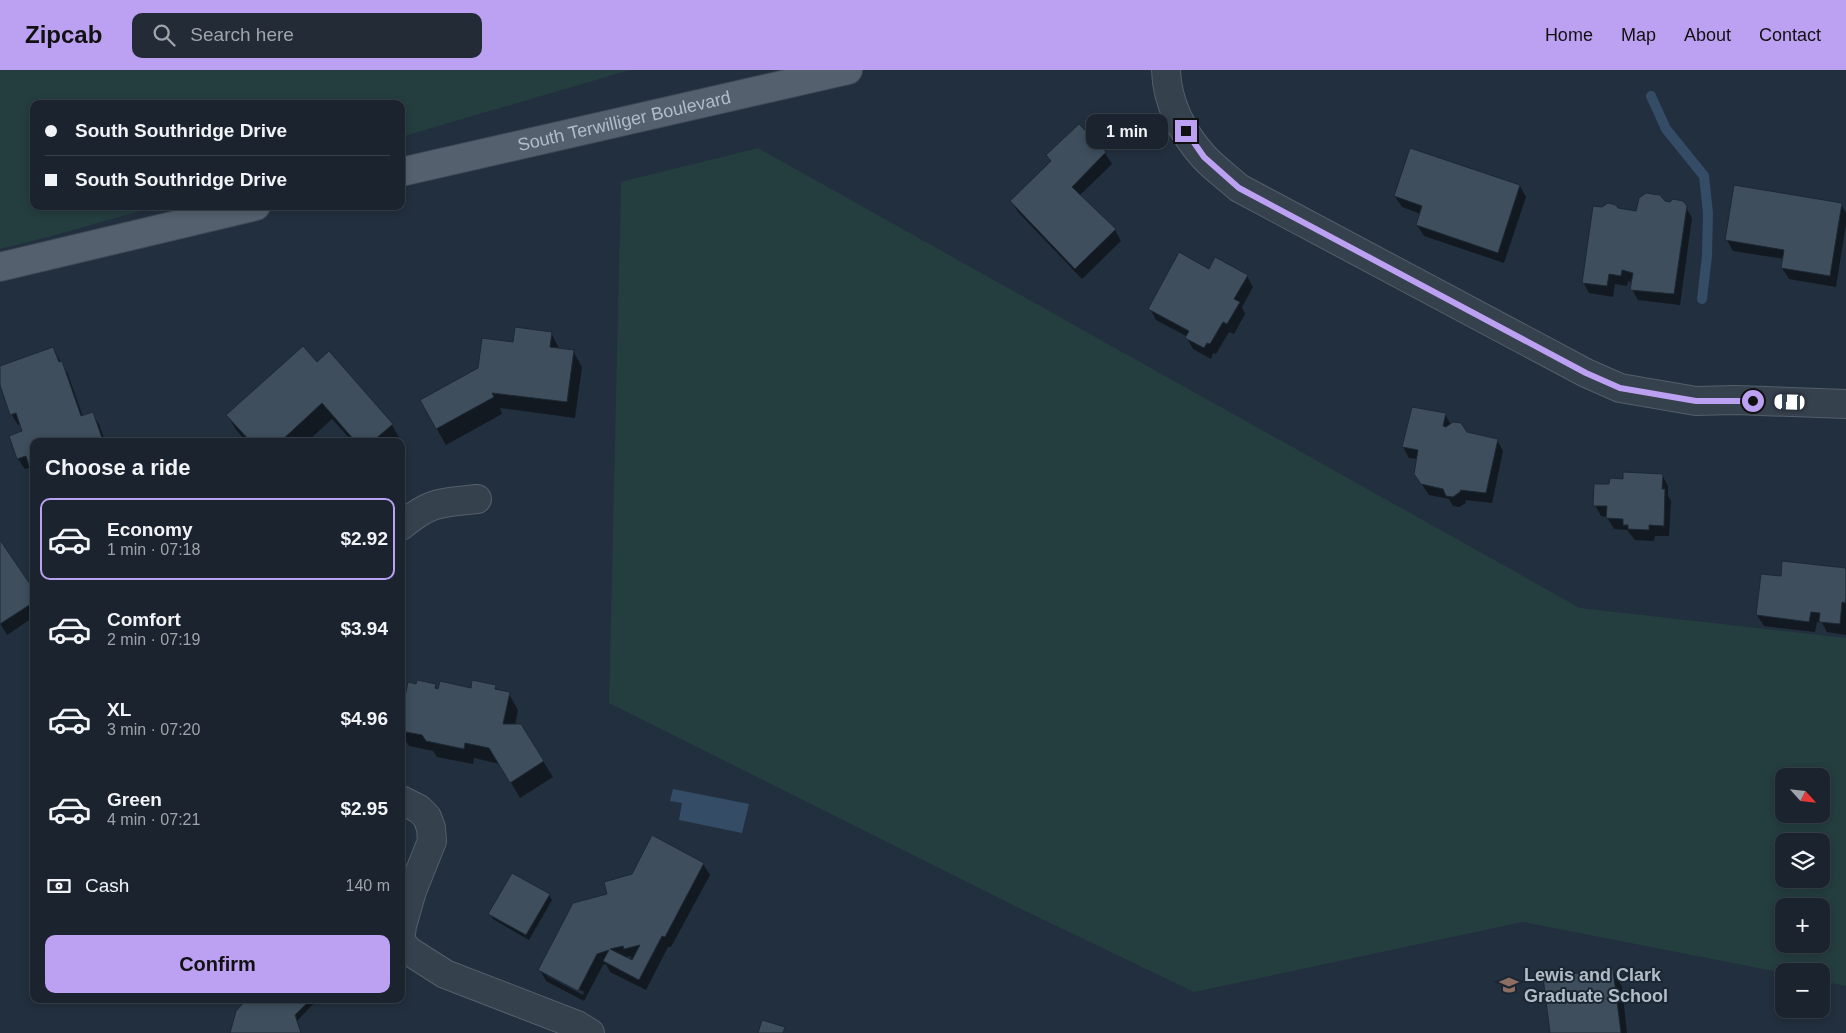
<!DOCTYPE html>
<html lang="en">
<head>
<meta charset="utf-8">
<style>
	body { margin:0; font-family:Arial,sans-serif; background:#232b36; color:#f1f3f6; height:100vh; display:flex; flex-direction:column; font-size:19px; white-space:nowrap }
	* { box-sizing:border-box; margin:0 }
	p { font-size:16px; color:#9fa4aa }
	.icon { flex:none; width:28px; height:28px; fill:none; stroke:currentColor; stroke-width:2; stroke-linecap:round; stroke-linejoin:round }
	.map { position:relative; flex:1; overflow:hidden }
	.drawer { position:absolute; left:30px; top:368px; width:375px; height:565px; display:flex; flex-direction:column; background:#1a232e; border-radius:10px; box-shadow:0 2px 8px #0003,0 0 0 1px #38404a }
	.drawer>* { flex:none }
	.top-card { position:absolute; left:30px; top:30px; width:375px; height:110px; border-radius:10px; box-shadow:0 2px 8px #0003,0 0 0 1px #38404a; display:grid; align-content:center; height:110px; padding:0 15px; background:#1a232e }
	.needle { width:32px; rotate:117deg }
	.tools { position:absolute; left:1775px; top:698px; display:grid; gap:10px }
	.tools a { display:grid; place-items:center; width:55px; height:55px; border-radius:10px; background:#1a232e; box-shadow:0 2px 8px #0003,0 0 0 1px #38404a; font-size:25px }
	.end { position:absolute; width:22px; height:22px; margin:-11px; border:6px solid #bca0f2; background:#111; box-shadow:0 0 0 2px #111 }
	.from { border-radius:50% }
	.bubble { position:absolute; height:35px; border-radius:10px; background:#1a232e; box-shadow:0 2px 8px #0003,0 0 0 1px #38404a; font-size:16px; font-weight:800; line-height:35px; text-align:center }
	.car { position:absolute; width:15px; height:30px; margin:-15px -8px; border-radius:6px; box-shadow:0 0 4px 1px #0007; background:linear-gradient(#fff 24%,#345 0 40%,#fff 0 76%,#345 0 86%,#fff 0) }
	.top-card b { display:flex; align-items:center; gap:18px; height:48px; font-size:19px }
	.top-card b+b { border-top:1px solid #38404a }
	.top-card i { width:12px; height:12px; background:#f1f3f6 }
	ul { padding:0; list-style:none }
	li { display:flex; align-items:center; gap:15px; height:82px; margin:0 10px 8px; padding:0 5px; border:2px solid transparent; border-radius:10px }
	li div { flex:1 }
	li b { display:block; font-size:19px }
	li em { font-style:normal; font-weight:800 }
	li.on { border-color:#bca0f2 }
	li>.icon { width:45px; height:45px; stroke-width:1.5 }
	h2 { padding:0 15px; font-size:22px; line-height:60px }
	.pay { display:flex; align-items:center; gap:12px; height:55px; padding:0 15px; font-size:19px }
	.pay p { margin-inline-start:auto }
	.primary-button { display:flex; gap:10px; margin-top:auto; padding:10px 15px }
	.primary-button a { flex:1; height:58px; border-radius:10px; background:#bca0f2; color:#111; font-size:20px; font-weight:800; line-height:58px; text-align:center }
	header { display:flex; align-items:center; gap:30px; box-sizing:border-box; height:70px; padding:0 25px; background:#bca0f2; color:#111 }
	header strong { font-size:24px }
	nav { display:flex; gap:28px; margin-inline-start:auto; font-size:18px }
	.search { width:350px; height:45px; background:#232b36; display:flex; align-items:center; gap:12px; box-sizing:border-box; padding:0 18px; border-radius:10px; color:#9fa4aa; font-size:19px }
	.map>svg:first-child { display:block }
	.green { fill:#243d3f; fill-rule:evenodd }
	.water { fill:#354c66 }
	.shadow { fill:#0007; fill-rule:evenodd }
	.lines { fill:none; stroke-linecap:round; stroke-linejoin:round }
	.stream { stroke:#354c66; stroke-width:10 }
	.building { fill:#3e4e5d; stroke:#1d2835; fill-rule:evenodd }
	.minor-casing { stroke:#545f6c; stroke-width:30 }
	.major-casing { stroke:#3f4a57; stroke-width:30 }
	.minor { stroke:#36414e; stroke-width:28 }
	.major { stroke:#54606e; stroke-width:28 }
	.route { stroke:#bca0f2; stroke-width:6 }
	.labels { text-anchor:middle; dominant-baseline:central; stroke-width:4; stroke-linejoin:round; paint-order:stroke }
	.street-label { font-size:18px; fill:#b2bcc9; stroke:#1b2633 }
	.poi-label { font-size:18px; font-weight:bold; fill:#b2bcc9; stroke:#1b2633; text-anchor:start }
</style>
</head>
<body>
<header>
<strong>Zipcab</strong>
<div class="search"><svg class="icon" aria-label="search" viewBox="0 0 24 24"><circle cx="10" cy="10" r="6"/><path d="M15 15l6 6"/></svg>Search here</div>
<nav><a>Home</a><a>Map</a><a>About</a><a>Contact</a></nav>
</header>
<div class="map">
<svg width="1846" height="963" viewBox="0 0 1846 963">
	<rect width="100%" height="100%" fill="#222f3e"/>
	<!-- green -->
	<g class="green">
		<polygon points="0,0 630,0 401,67 401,34 34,34 34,136 158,136 52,166 0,179"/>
		<path d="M 758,78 L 1580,538 L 1846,568 L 1846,916 L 1821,911 L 1821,901 L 1784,903 L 1523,852 L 1194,922 L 1021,839 L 609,633 L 621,112 ZM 1784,706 L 1821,706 L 1821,744 L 1784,744 ZM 1784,771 L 1821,771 L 1821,809 L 1784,809 ZM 1784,836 L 1821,836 L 1821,874 L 1784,874 Z"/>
	</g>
	<!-- water -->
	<polygon class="water" points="673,719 749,734 742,763 679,750 682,733 670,731"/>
	<!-- shadow -->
	<g class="shadow">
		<polygon points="1079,56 1105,83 1112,94 1079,126 1115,160 1121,171 1082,209 1018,142 1012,132 1051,92 1048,85"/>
		<polygon points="1520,116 1526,127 1504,193 1424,166 1417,155 1421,144 1402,137 1395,126"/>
		<polygon points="1664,132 1683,132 1692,148 1680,235 1638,230 1632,219 1633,212 1628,211 1627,216 1615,214 1613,227 1589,223 1583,212 1618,139 1637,142"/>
		<polygon points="1841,134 1846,143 1846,154 1836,217 1789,209 1782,198 1784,189 1733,181 1727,170"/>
		<polygon points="1210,200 1247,206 1253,217 1242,237 1245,244 1234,264 1229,262 1216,284 1213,283 1211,289 1193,279 1187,268 1188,267 1156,250 1150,239"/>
		<polygon points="551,263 560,280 573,281 582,297 575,348 500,338 502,344 446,375 421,331 480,299"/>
		<polygon points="53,279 68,304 83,347 92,343 99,354 105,371 34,371 34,401 31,397 25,399 18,389 11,366 24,362 21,354 18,355 12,345 0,311 0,297"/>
		<polygon points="317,294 392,355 401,371 352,371 332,349 308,371 246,371 237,361 227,345"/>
		<polygon points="1445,344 1451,355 1467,363 1497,370 1503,381 1492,433 1465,430 1466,433 1459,437 1453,436 1449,429 1429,425 1415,404 1418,389 1409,388 1403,377"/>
		<polygon points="1662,405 1668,416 1668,426 1671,431 1669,466 1655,466 1654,471 1635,470 1627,460 1614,459 1607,447 1601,446 1595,435 1611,415 1624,410"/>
		<polygon points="0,472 34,523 34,547 7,565 0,553"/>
		<polygon points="1846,499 1846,565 1827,562 1822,553 1817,552 1815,562 1764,556 1757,545 1782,508"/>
		<polygon points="435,615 439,622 495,616 498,621 509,624 518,640 515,655 543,691 553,707 520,728 500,694 474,688 473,694 437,687 433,681 409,676 401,663 401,652"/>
		<path d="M 703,794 L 710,805 L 671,877 L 668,877 L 646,920 L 610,902 L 606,894 L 603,895 L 584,931 L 546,911 L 540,900 L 608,825 L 633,805 ZM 630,886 L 633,892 L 624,888 ZM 547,903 L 584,922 L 583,925 L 547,906 Z"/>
		<polygon points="549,825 552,830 529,870 493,849 490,844"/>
		<polygon points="1613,901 1622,917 1627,963 1551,963"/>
		<polygon points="249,929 318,929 297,951 301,963 231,963 237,942"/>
	</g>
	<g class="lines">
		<!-- stream -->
		<polyline class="stream" points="1651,26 1666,59 1704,106 1708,143 1707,186 1702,229"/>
	</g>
	<!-- building -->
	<g class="building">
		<polygon points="1079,54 1106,82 1072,117 1116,159 1075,199 1010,131 1051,91 1046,85"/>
		<polygon points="1410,78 1520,115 1498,183 1416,155 1422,136 1394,126"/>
		<polygon points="1734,115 1842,133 1830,206 1781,198 1784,180 1725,170"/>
		<polygon points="1646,123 1660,125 1665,131 1670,132 1673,129 1683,131 1687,136 1674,224 1630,220 1633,203 1622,200 1621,206 1609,204 1607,216 1582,213 1593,136 1602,137 1608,133 1616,135 1618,138 1636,141 1639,128"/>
		<polygon points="1179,182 1209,199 1215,187 1248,205 1234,229 1240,232 1227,254 1223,252 1210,274 1207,273 1204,278 1185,268 1189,261 1148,239"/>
		<polygon points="515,257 552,262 550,277 574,280 567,332 492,323 494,327 436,359 420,330 478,298 482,268 513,272"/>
		<polygon points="303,276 317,292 329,281 393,354 373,371 355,371 322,333 281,371 250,371 226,345"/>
		<polygon points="53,277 59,292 62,291 81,346 93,342 103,371 34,371 34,394 29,396 26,386 17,389 9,366 22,361 16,343 10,345 0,315 0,296"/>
		<polygon points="1412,337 1446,343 1443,356 1446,357 1453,352 1461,353 1467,362 1498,369 1486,423 1460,420 1461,421 1453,427 1446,426 1443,419 1421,414 1414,404 1418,380 1402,377"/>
		<polygon points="1623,402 1663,404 1662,419 1665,419 1664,456 1649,455 1649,460 1628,459 1628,455 1623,455 1623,449 1606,448 1607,436 1593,436 1594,414 1609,414 1610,408 1623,409"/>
		<polygon points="0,470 34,520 34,532 0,554"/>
		<polygon points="1782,491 1846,498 1846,528 1845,533 1842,532 1840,554 1819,552 1820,543 1811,542 1809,552 1756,545 1761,504 1781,506"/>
		<polygon points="417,610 436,614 435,618 438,619 440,611 471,618 472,610 496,615 495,619 510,622 503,654 521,654 544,691 510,713 489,678 465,673 464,679 426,671 422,665 401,661 401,646 408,612 416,614"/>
		<path d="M 652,765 L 704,793 L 665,867 L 662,866 L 639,910 L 603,891 L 609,880 L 597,884 L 578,921 L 538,900 L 573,833 L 607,824 L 604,812 L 632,804 ZM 640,875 L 632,890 L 610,879 L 623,876 L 624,879 Z"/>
		<polygon points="512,803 550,824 526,865 488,844"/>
		<polygon points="1613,899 1621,963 1550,963 1543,907"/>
		<polygon points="247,929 311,929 295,945 301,963 230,963 236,941"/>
		<polygon points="762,950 785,957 783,963 758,963"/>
	</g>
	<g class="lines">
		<!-- minor casing -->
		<g class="minor-casing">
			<g id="minor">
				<path d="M 1166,0 C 1167,32 1182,63 1204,87 C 1214,98 1228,108 1239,118 L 1586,303 L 1620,318 L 1696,331 L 1735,330 L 1846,334"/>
				<path d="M 401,456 C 431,431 440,433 477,429"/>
				<polyline points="401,730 419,739 427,747 431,758 432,771 412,821 402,856 401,864"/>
				<polyline points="401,872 409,881 445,904 577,955 590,963"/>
			</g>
		</g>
		<!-- major casing -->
		<g class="major-casing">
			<g id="major">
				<path id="s1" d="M 401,102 L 848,0"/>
				<polyline points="0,197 256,136"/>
			</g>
		</g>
		<!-- minor -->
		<use href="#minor" class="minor"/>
		<!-- major -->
		<use href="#major" class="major"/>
	</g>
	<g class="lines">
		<!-- route -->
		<polyline class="route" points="1186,61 1204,87 1239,118 1586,303 1620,318 1696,331 1753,331"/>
	</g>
	<!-- icons -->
	<defs>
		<g id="university-bare" transform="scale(1.5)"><path d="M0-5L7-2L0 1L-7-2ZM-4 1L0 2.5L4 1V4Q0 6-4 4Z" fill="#8d6e63" stroke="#1b2633" stroke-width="2.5" paint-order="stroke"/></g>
	</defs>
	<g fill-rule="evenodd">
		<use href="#university-bare" x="1509" y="915"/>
	</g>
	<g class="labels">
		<!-- street labels -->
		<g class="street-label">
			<text stroke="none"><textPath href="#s1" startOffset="229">South Terwilliger Boulevard</textPath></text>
		</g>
		<!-- poi labels -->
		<g class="poi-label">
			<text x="1524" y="905">Lewis and Clark<tspan x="1524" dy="21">Graduate School</tspan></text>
		</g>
	</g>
</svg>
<div class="tools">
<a><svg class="needle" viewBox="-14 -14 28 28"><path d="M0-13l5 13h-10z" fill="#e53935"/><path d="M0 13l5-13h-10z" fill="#9fa4aa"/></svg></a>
<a><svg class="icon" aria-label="layers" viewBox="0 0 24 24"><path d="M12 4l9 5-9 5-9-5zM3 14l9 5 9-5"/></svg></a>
<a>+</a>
<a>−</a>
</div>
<i class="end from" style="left:1753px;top:331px"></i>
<i class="end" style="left:1186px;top:61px"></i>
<div class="bubble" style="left:1086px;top:44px;width:82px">1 min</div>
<i class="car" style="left:1790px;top:332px;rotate:272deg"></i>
<div class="top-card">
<b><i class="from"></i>South Southridge Drive</b>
<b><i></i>South Southridge Drive</b>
</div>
<section class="drawer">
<h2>Choose a ride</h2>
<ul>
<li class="on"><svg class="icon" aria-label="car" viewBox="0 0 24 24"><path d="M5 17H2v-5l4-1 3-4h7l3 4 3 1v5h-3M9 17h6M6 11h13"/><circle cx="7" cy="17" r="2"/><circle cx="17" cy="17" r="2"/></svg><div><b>Economy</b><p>1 min · 07:18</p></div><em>$2.92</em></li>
<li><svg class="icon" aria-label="car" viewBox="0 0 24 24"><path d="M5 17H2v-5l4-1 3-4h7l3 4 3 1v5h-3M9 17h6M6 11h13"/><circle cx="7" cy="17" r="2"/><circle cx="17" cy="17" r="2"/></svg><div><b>Comfort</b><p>2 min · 07:19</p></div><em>$3.94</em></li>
<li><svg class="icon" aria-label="car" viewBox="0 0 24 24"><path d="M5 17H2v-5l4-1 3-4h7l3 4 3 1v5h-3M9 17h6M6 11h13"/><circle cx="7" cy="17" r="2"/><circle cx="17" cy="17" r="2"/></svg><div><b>XL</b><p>3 min · 07:20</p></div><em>$4.96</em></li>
<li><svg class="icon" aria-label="car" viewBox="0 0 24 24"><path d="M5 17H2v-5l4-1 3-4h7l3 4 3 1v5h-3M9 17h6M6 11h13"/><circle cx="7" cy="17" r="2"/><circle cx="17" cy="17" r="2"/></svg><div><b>Green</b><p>4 min · 07:21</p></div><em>$2.95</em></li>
</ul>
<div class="pay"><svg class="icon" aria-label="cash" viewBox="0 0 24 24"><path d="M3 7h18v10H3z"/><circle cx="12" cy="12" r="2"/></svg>Cash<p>140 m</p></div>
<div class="primary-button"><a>Confirm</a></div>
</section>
</div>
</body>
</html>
